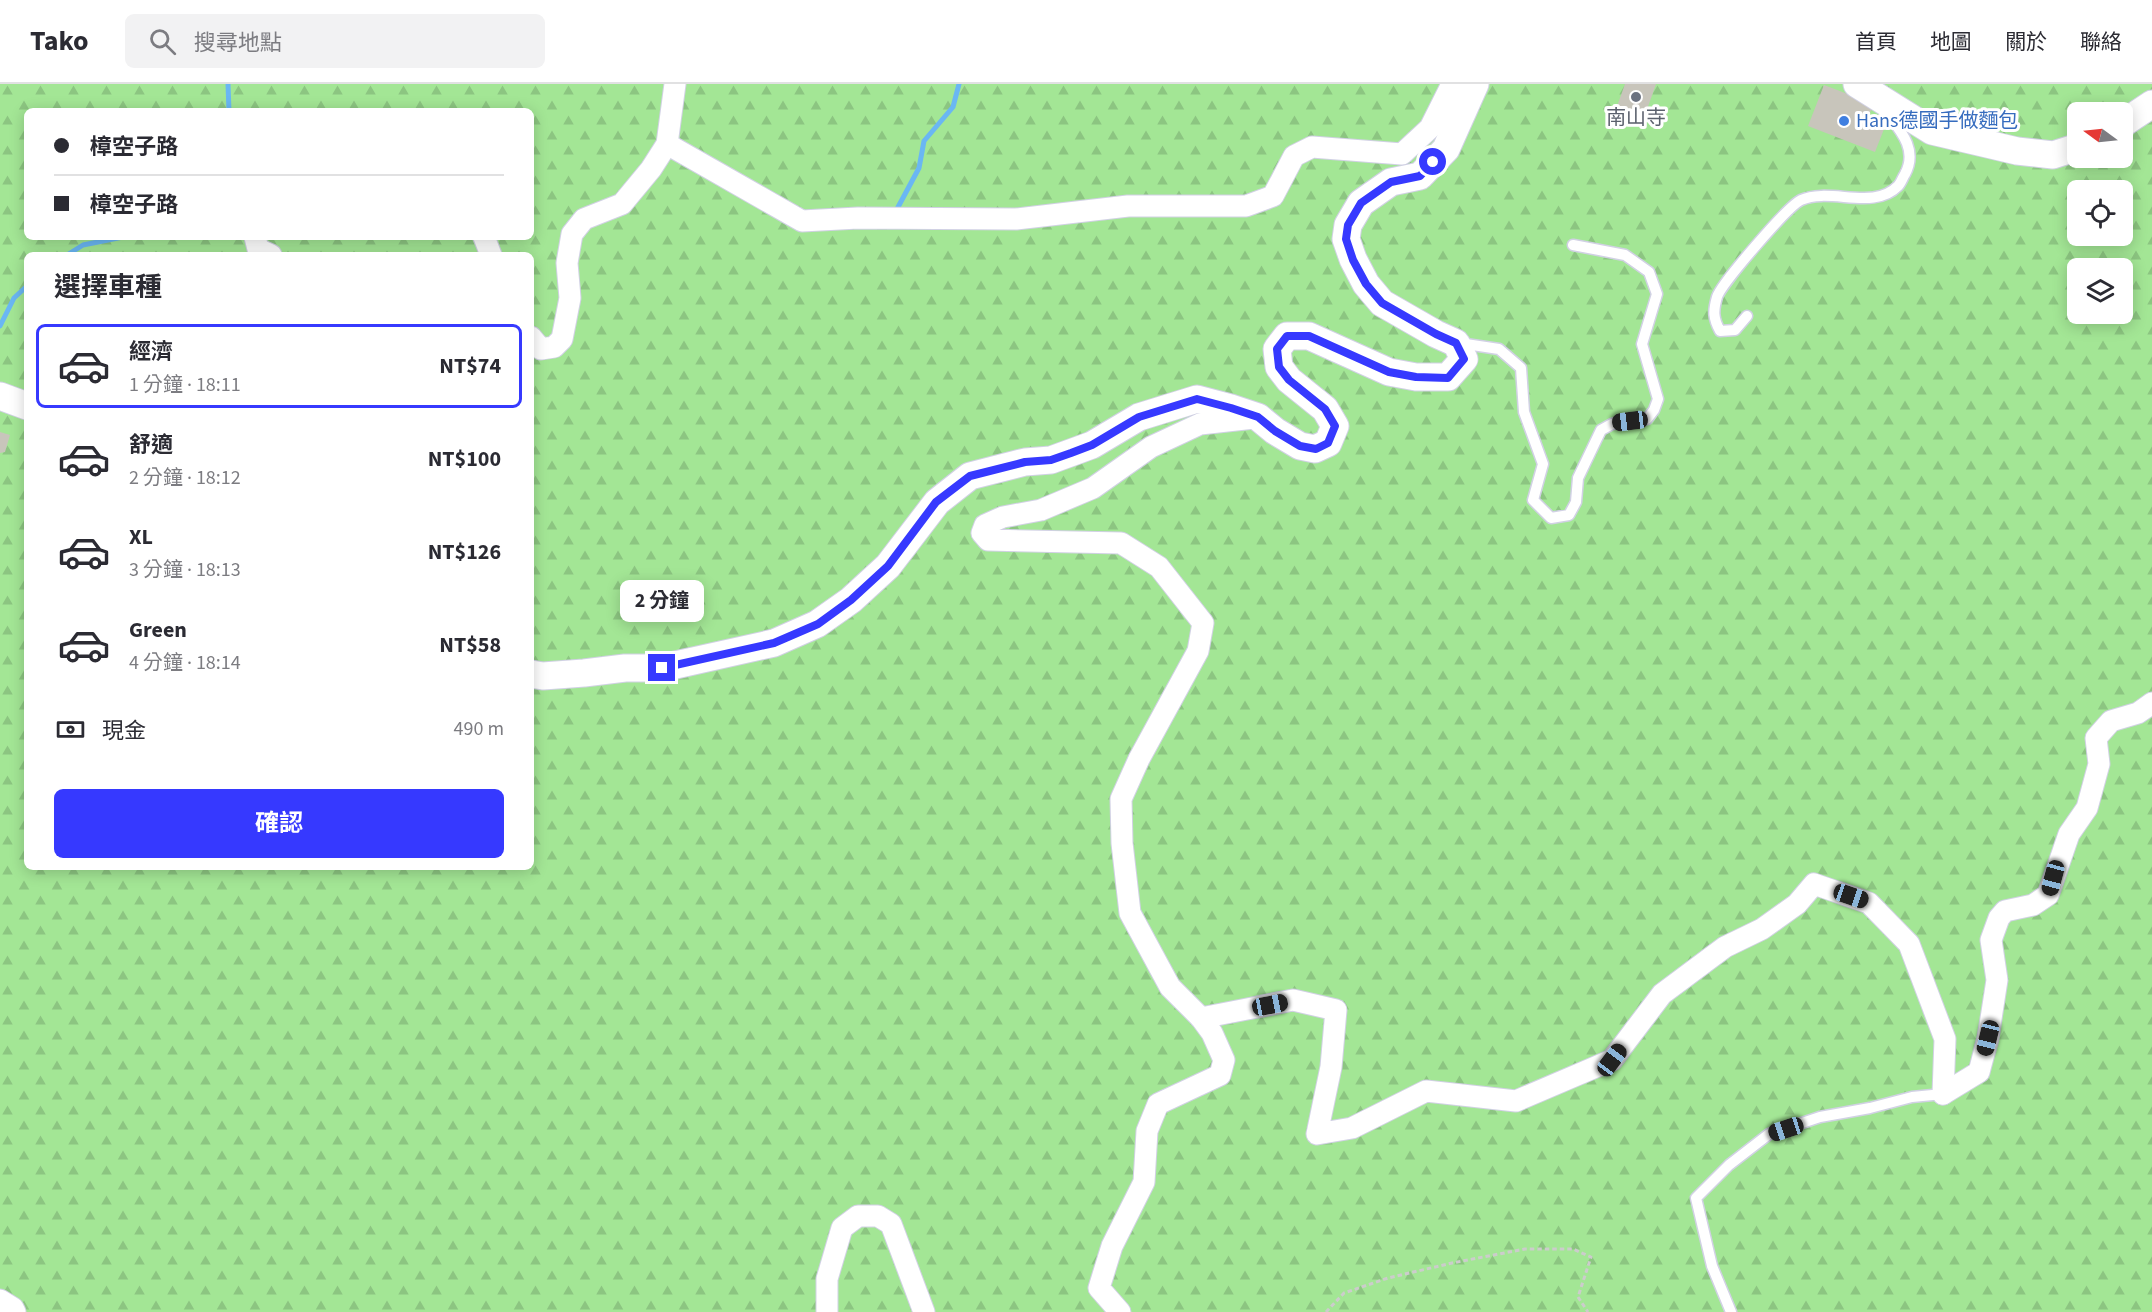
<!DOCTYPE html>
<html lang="zh-TW">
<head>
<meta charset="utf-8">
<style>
	body { margin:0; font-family:"Source Sans 3","Noto Sans TC",sans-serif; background:#f2f2f3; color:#2b2b33; height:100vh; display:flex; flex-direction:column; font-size:22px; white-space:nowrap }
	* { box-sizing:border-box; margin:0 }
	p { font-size:20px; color:#7c7c81 }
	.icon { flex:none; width:33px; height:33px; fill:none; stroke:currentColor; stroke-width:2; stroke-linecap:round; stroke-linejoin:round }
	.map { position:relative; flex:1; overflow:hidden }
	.side { position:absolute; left:24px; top:168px; width:510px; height:618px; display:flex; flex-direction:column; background:#fff; border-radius:9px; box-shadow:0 3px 15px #0003 }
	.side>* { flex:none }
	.hud { position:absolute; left:24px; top:24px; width:510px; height:132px; border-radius:9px; box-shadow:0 3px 15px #0003; display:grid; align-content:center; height:132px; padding:0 30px; background:#fff }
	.needle { width:39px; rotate:285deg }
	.fabs { position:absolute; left:2067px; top:18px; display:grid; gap:12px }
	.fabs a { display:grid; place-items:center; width:66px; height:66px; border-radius:9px; background:#fff; box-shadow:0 3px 15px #0003; font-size:30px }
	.end { position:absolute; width:27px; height:27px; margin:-14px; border:8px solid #3639ff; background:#fff; box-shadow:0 0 0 3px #fff }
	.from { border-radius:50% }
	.bubble { position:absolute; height:42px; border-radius:9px; background:#fff; box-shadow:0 3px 15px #0003; font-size:20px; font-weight:700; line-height:42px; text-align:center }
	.car { position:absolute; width:18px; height:36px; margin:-18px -9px; border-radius:8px; box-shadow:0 0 4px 2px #0007; background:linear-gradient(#222 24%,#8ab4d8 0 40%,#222 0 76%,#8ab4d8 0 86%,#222 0) }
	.hud b { display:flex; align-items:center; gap:21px; height:57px; font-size:22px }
	.hud b+b { border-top:2px solid #e1e1e2 }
	.hud i { width:15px; height:15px; background:#2b2b33 }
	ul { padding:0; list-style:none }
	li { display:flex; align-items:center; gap:18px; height:84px; margin:0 12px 9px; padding:0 18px; border:3px solid transparent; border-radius:9px }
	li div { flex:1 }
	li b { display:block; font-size:22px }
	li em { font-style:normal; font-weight:700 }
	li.current { border-color:#3639ff }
	li>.icon { width:54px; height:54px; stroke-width:1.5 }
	h2 { padding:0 30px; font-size:27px; line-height:72px }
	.pay { display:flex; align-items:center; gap:15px; height:66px; padding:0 30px; font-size:22px }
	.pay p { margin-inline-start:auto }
	.action { display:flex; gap:12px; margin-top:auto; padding:12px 30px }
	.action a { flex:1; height:69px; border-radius:9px; background:#3639ff; color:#fff; font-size:24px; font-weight:700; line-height:69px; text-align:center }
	header { display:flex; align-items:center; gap:36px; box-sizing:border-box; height:84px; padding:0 30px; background:#fff; border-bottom:2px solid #e1e1e2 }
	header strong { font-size:28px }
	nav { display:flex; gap:33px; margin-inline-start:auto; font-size:21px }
	.search { width:420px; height:54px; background:#f2f2f3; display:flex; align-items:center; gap:15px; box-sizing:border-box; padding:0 21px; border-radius:9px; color:#7c7c81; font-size:22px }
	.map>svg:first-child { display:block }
	.forest { fill:url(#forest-firs); fill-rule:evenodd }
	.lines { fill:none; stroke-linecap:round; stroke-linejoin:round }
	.stream { stroke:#6ab7f3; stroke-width:5 }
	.building { fill:#c8c5bb }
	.service-casing { stroke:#d1d1e4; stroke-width:13 }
	.minor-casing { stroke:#d1d1e4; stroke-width:23 }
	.tertiary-casing { stroke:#d1d1e4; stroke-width:29 }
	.path { stroke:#ccc; stroke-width:3; stroke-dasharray:4.5 3; stroke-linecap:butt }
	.service { stroke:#fff; stroke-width:10 }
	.minor { stroke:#fff; stroke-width:21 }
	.tertiary { stroke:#fff; stroke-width:27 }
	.route { stroke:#3639ff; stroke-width:8 }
	.worship-dot { fill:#6b7280; stroke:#fff; stroke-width:2 }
	.shop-dot { fill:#3f7fe0; stroke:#fff; stroke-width:2 }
	.labels { text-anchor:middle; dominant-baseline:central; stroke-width:6; stroke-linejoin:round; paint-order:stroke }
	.worship-label { font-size:20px; fill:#5b616d; stroke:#fff }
	.shop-label { font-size:20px; fill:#366cbe; stroke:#fff; text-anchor:start }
</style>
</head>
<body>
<header>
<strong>Tako</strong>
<div class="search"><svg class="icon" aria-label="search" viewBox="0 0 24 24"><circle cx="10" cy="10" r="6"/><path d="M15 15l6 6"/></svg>搜尋地點</div>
<nav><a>首頁</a><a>地圖</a><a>關於</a><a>聯絡</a></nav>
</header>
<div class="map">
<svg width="2152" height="1228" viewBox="0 0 2152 1228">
	<defs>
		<pattern id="forest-firs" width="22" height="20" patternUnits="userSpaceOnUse" patternTransform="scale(1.5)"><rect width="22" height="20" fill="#a3e695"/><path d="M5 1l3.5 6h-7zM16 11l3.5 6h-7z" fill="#8cc581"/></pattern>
	</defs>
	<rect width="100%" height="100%" fill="#ede8db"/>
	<!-- forest -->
	<path class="forest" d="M 0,0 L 2152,0 L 2152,1228 L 0,1228 ZM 27,27 L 531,27 L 531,153 L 27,153 ZM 2078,28 L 2122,28 L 2122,74 L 2078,74 ZM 2078,106 L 2122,106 L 2122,152 L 2078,152 ZM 27,171 L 531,171 L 531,783 L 27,783 ZM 2078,184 L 2122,184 L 2122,230 L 2078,230 Z"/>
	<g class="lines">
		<!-- stream -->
		<g class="stream">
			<polyline points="228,0 229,27"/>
			<polyline points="897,125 919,84 924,57 953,23 959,0"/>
			<polyline points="67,171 83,161 123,153"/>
			<polyline points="0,242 14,214 27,202"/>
		</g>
	</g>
	<!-- building -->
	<g class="building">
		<polygon points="1625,0 1656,0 1644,34 1616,25"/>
		<polygon points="1824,1 1874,20 1868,33 1886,40 1875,68 1808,42"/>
		<polygon points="0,348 10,351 5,368 0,369"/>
	</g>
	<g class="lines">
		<!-- service casing -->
		<g class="service-casing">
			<g id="service">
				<path d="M 1747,232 L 1735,246 L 1720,247 C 1713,234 1713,227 1717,213 C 1721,200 1788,122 1801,116 C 1830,103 1874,127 1898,102 C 1901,99 1903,93 1905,90 C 1918,66 1901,47 1887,29"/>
				<polyline points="1459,259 1499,265 1521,284 1524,328 1543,380 1533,416 1551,434 1569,431 1576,418 1578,394 1601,346 1612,340 1647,335 1654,326 1658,315 1642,260 1657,210 1649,188 1625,171 1573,161"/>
				<polyline points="1731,1228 1712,1182 1696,1114 1729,1081 1769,1050 1820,1033 1870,1024 1912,1013 1943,1010"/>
			</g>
		</g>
		<!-- minor casing -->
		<g class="minor-casing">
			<g id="minor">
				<polyline points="667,60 802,137 858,134 1016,135 1128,122 1246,122 1273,112 1294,72 1312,63 1402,70 1430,44 1452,0"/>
				<polyline points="255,153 258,165 271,171"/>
				<polyline points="484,153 491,171"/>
				<polyline points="531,253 541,265 554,263 562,255 570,214 567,179 572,150 584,135 622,120 651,85 667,60 675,0"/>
				<polyline points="1201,934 1293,916 1336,926 1331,983 1317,1050 1352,1044 1426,1007 1516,1017 1612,976 1662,910 1725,863 1762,845 1797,820 1814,800 1869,819 1909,860 1945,955 1943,1010"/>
				<polyline points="1943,1010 1979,988 1988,954 1997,896 1991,856 1999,834 2005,827 2033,821 2048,811 2069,750 2087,724 2099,680 2096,654 2111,637 2138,629 2152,619"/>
				<polyline points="0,1216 13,1224 15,1228"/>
				<polyline points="827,1228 827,1195 842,1144 858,1132 878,1132 891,1140 924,1228"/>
				<polyline points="1120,1228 1099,1204 1112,1162 1144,1098 1147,1047 1158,1020 1220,991 1224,976 1212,949 1201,934 1170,903 1130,829 1122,759 1121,715 1139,675 1198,567 1203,539 1159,483 1121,459 988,456 982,449 985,441 1003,433 1041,426 1093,404 1151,363 1200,340 1254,334"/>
			</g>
		</g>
		<!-- tertiary casing -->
		<g class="tertiary-casing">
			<g id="tertiary">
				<polyline points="1857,0 1932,47 2017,67 2053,71 2078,63"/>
				<polyline points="2122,40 2152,20"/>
				<polyline points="0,312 27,322"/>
				<polyline points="531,590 543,592 584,589 625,584 662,584 774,559 817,540 851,516 888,482 937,418 970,392 1025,378 1051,376 1092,361 1139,333 1197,315 1231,324 1258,333 1275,347 1300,362 1315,365 1328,359 1335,342 1325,325 1289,296 1279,283 1277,265 1287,252 1309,252 1389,288 1416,293 1448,293 1464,275 1456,259 1436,250 1382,219 1366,200 1353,175 1346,155 1348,141 1361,119 1391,98 1420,92 1446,65 1475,0"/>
			</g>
		</g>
		<!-- path -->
		<polyline class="path" points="1326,1228 1344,1209 1388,1194 1452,1179 1525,1165 1573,1165 1591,1173 1578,1213 1588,1228"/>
		<!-- service -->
		<use href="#service" class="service"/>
		<!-- minor -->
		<use href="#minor" class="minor"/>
		<!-- tertiary -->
		<use href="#tertiary" class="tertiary"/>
	</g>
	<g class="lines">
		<!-- route -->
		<polyline class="route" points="662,584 774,559 818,540 851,516 888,482 936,418 970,392 1025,378 1051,376 1071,369 1092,361 1139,333 1197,315 1231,324 1258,333 1275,347 1300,362 1316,365 1328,359 1335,342 1325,325 1289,296 1279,283 1277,265 1287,252 1309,252 1389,288 1416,293 1448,294 1464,275 1456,259 1436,250 1382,219 1366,200 1353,176 1346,155 1348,141 1361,119 1391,98 1420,92 1433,78"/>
	</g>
	<!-- markers -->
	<circle class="worship-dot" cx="1636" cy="13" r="6"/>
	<circle class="shop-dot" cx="1844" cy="37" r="6"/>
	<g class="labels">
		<!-- worship labels -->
		<g class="worship-label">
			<text x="1636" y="34">南山寺</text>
		</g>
		<!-- shop labels -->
		<g class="shop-label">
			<text x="1856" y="37">Hans德國手做麵包</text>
		</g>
	</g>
</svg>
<div class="fabs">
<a><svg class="needle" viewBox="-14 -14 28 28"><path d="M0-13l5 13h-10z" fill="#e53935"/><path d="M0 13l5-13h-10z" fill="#7c7c81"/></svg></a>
<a><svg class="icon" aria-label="locate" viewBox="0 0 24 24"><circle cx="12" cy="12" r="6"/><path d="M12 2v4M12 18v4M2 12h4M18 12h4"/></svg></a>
<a><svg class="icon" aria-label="layers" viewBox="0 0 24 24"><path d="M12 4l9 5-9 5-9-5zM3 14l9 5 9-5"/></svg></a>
</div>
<i class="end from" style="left:1433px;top:78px"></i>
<i class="end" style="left:662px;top:584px"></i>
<div class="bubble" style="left:620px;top:496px;width:84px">2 分鐘</div>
<i class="car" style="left:1630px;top:337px;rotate:263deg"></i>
<i class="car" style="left:2053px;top:794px;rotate:195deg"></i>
<i class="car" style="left:1851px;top:812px;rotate:109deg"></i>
<i class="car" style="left:1270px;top:921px;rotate:79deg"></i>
<i class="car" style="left:1988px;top:954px;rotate:194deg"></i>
<i class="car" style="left:1612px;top:976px;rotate:37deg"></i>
<i class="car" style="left:1786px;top:1045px;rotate:252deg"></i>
<div class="hud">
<b><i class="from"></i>樟空子路</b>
<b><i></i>樟空子路</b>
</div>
<section class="side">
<h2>選擇車種</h2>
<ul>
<li class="current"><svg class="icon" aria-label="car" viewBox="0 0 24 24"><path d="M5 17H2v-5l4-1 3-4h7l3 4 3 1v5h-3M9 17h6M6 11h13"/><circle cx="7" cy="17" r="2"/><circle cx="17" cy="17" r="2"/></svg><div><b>經濟</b><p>1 分鐘 · 18:11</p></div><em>NT$74</em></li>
<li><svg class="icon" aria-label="car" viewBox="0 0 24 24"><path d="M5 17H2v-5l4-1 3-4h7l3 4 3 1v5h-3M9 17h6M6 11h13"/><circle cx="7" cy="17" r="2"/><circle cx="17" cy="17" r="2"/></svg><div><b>舒適</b><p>2 分鐘 · 18:12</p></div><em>NT$100</em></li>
<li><svg class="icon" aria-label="car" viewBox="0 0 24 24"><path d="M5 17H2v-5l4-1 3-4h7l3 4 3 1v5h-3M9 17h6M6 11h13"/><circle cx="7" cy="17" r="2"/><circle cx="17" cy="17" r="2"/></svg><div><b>XL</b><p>3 分鐘 · 18:13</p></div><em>NT$126</em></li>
<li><svg class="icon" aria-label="car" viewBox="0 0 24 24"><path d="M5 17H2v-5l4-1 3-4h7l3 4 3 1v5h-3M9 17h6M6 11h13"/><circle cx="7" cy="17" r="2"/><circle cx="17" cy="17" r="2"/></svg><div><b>Green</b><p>4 分鐘 · 18:14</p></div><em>NT$58</em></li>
</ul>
<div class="pay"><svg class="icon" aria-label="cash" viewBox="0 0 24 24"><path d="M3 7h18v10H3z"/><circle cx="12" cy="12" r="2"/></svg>現金<p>490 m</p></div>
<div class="action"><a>確認</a></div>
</section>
</div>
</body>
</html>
